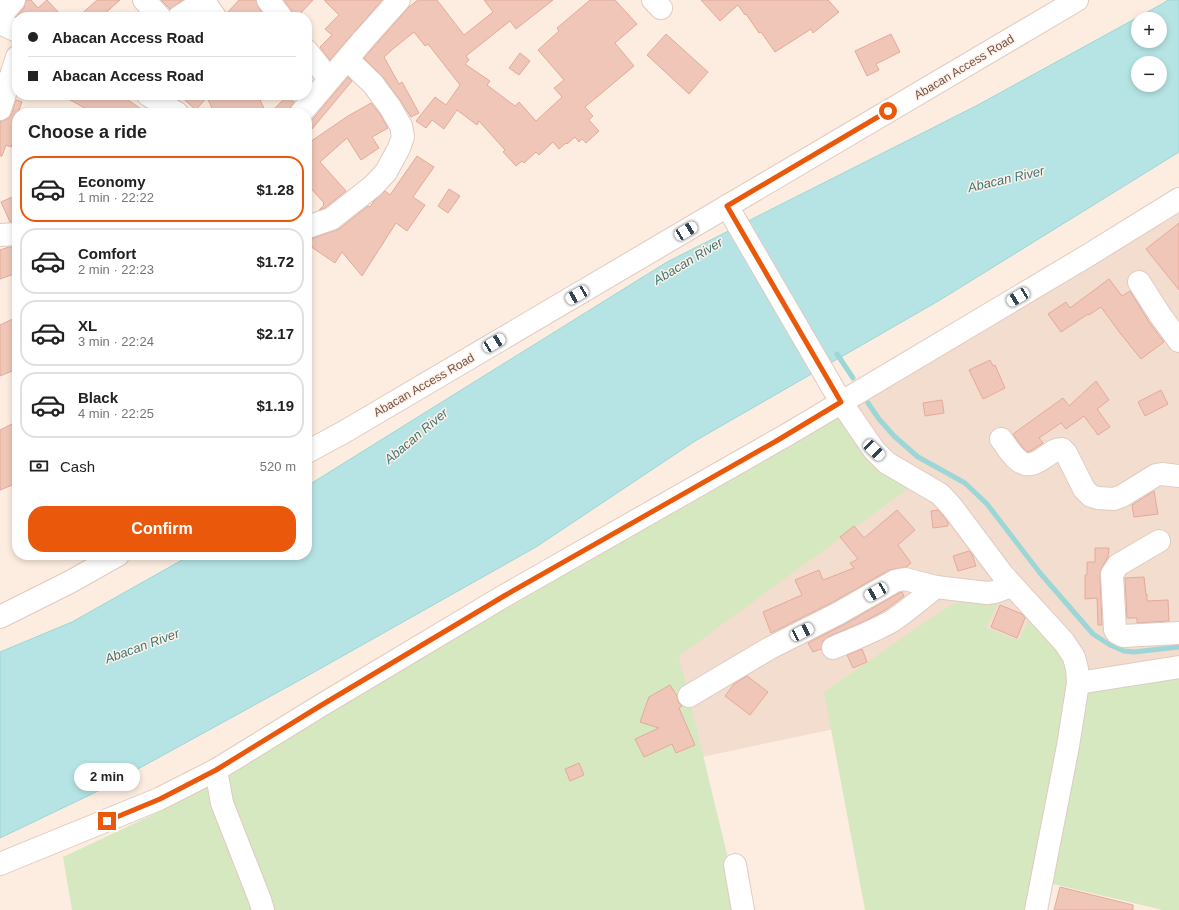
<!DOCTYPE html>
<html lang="en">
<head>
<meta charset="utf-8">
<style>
	body { margin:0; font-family:Arial,sans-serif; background:#f2f2f2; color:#222; height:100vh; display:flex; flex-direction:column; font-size:15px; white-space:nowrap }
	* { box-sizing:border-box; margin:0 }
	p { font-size:13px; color:#767676 }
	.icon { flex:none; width:22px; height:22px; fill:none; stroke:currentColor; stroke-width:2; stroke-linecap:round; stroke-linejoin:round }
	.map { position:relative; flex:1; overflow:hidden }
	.details { position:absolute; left:12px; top:108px; width:300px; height:452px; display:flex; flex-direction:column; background:#fff; border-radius:16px; box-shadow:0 2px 6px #0003 }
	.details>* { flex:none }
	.top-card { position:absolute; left:12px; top:12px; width:300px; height:88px; border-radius:16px; box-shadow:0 2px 6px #0003; display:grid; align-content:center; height:88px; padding:0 16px; background:#fff }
	.buttons { position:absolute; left:1131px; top:12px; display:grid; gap:8px }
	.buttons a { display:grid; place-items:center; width:36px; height:36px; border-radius:50%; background:#fff; box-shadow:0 2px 6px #0003; font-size:20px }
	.end { position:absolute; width:18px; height:18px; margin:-9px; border:5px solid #ea580c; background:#fff; box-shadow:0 0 0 2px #fff }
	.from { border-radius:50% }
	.bubble { position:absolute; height:28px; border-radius:14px; background:#fff; box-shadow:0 2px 6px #0003; font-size:13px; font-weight:800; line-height:28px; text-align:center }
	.car { position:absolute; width:12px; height:24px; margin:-12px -6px; border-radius:5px; box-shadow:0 0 3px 1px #0007; background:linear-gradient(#fff 24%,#345 0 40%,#fff 0 76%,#345 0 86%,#fff 0) }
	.top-card b { display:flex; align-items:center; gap:14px; height:38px; font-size:15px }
	.top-card b+b { border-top:1px solid #e0e0e0 }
	.top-card i { width:10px; height:10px; background:#222 }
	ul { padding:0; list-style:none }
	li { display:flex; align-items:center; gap:12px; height:66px; margin:0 8px 6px; padding:0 8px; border:2px solid #e0e0e0; border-radius:16px }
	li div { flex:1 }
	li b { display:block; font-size:15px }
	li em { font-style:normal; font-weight:800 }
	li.on { border-color:#ea580c }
	li>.icon { width:36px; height:36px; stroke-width:1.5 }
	h2 { padding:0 16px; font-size:18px; line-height:48px }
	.pay { display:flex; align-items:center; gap:10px; height:44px; padding:0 16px; font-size:15px }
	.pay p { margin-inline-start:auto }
	.button { display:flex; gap:8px; margin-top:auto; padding:8px 16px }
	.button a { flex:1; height:46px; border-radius:16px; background:#ea580c; color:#fff; font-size:16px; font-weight:800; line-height:46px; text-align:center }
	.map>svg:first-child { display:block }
	.residential { fill:#f3ddcf }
	.green { fill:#d6e8c0 }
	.water { fill:#b6e4e4; stroke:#9cd6d6; fill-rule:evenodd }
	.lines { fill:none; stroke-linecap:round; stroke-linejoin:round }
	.stream { stroke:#9cd6d6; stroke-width:5 }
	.building { fill:#f0c6b9; stroke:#e3aa99 }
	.minor-casing { stroke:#e1cac0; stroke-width:24 }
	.minor { stroke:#fff; stroke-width:22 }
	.route { stroke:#ea580c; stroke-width:5 }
	.labels { text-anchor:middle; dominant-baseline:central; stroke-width:3; stroke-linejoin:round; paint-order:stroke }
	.street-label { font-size:12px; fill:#725148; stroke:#fff1e6 }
	.water-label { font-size:13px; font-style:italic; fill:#3c7778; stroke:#fff1e6 }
</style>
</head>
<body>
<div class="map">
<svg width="1179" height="910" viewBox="0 0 1179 910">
	<rect width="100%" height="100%" fill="#fcede0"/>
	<!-- residential -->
	<polygon class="residential" points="1179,213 1179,660 1083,676 547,790 508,610"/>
	<!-- green -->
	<g class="green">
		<polygon points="839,415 909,488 679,656 726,850 737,910 72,910 63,857 163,810 236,768 371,687"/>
		<polygon points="970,597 997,605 986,628 1019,640 1029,619 1060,645 1072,670 1029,910 865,910 824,692 946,608"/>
		<polygon points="1179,678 1179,910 1163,910 1049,883 1082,693"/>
	</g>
	<!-- water -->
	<path class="water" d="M 1168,0 L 1179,0 L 1179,152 L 940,300 L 695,441 L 536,547 L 300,680 L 96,792 L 0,838 L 0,652 L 72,622 L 191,555 L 307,555 L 307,486 L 667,262 L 976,106 L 1162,4 ZM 1138,19 L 1160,19 L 1160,41 L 1138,41 ZM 1138,63 L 1160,63 L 1160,85 L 1138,85 Z"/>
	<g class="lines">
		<!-- stream -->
		<g class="stream">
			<polyline points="837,354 853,378"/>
			<polyline points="868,403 879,419 894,436 918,457 965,483 987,504 1040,573 1093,634 1110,645 1124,651 1134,652 1179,647"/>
		</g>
	</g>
	<!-- building -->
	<g class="building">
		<polygon points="26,0 31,0 38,8 47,0 63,17 16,17 24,8"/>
		<polygon points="97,0 120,0 101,17 78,17"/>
		<polygon points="161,0 183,0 170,9"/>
		<polygon points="239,0 256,0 258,7 265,17 227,17 227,13"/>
		<polygon points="284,0 313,0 297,17 293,17 291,10"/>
		<polygon points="324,0 382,0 330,60 320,47 332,35 325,29 339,15"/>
		<polygon points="418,0 437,0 464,35 493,12 484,0 553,0 516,29 510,21 466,56 469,60 465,64 490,81 487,85 515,106 519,102 536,121 562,97 554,88 564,80 538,50 559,31 557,28 590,0 615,0 637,24 615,43 634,66 585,107 593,116 589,120 599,131 586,143 582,139 579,142 575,137 567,144 566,143 559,149 553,142 539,155 536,152 524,163 522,161 516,166 503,152 505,150 479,121 477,125 457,110 444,129 432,120 426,128 416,121 435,97 446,105 460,85 428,44 425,46 414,32 393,49 384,57 399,84 402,82 419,113 411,117 400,100 383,77 364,58 409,7"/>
		<polygon points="701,0 828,0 839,12 813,33 811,29 775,52 761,32 759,33 746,14 745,15 738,5 720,21"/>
		<polygon points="666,34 708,72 689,94 647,55"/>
		<polygon points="891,34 900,52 876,64 879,70 867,76 855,51"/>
		<polygon points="520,53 530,61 519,75 509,68"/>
		<polygon points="348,77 352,81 307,135 307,124 311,121"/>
		<polygon points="61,95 121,95 147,113 94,113"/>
		<polygon points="179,95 258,95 266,113 214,113 207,97 196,110"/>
		<polygon points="287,96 294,102 289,110 289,113 270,113"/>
		<polygon points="16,100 22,102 14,124 17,125 17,131 11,147 6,145 2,156 0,156 0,121 3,121 9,118 12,113"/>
		<polygon points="371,103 380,114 388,128 372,137 379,148 361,160 347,138 320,162 346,191 325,208 319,210 324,205 323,204 324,203 307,184 307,144 348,116"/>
		<polygon points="417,156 434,167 413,197 425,205 407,231 396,223 362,276 342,252 335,263 307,244 307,239 311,239 339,229 368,206 370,207 374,201 385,191 390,195"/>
		<polygon points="449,189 460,196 448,213 438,206"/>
		<polygon points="17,195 17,222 10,222 1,202"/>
		<polygon points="1179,223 1179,290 1146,249"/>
		<polygon points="9,247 17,247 17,273 0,279 0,250"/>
		<polygon points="1109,279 1122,296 1130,291 1149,322 1164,342 1141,359 1120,333 1101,307 1089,315 1088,314 1061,332 1048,314 1066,302 1070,308"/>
		<polygon points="17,317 17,369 0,376 0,325"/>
		<polygon points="990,360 993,366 995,365 1005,388 983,399 969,370"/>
		<polygon points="1096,381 1109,400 1097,409 1110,427 1098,435 1084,416 1066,429 1061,423 1039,438 1043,443 1032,450 1028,452 1023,448 1013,434 1063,398 1069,406"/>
		<polygon points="1161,390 1168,404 1145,416 1138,402"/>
		<polygon points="942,400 944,413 925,416 923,403"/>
		<polygon points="12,424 17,436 17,483 0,490 0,430"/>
		<polygon points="1154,491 1158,514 1134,517 1132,505"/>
		<polygon points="897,510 915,530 898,545 911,563 906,567 889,570 833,602 771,633 763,612 802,595 795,580 819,570 823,580 854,568 850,563 858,559 840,537 854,526 864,538"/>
		<polygon points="938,510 948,522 948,526 933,528 931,511"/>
		<polygon points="1095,548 1109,548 1108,557 1102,567 1100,575 1102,625 1098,625 1097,598 1085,599 1085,575 1087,575 1087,562 1095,562"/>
		<polygon points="969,551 972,554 976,566 958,571 953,556"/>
		<polygon points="1144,577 1146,595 1147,594 1147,601 1168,600 1169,621 1137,623 1137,618 1127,618 1125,578"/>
		<polygon points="902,592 904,596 885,610 865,621 828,637 823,641 821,649 813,652 808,643 845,624 899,593"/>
		<polygon points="1000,605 1022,614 1025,618 1017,638 991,627"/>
		<polygon points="862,649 867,662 853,668 847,655"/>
		<polygon points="747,676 768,692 750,715 725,696 734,684"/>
		<polygon points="670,685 677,696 678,702 682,706 679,708 695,745 676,753 672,744 644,757 635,739 659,728 640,722 649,697"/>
		<polygon points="579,763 584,775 570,781 565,769"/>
		<polygon points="1060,887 1133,905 1133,910 1054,910"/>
	</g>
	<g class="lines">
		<!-- minor casing -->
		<g class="minor-casing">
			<g id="minor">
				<polyline points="144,0 160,17"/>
				<polyline points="203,0 215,17"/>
				<polyline points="268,0 281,17"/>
				<polyline points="653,0 661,8"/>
				<polyline points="0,17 14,0"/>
				<polyline points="179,17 206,0"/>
				<polyline points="0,23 17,31"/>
				<polyline points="307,51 329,79"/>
				<polyline points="148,95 177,113"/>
				<polyline points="0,109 17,57"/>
				<polyline points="301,113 364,39 399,0"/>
				<polyline points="727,206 841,402 874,450 887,463 940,494 952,507 1003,575 1064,642 1074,657 1077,669 1078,683 1068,746 1036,910"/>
				<polyline points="307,227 331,219 373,186 386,172 399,148 403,137 401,126 390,107 373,84 347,59"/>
				<polyline points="0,235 17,234"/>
				<polyline points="1139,282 1160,315 1179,341"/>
				<path d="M 1001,439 C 1008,448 1018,467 1031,464 C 1037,463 1043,458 1048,455 C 1052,452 1056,449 1062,449 L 1066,453 L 1084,489 L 1091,496 L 1098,498 L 1114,499 L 1122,496 L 1156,475 L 1162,474 L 1179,476"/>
				<polyline points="307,452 344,432 1077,0"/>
				<polyline points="1159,541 1118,565 1112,574 1115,630 1117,633 1123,636 1179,633"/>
				<polyline points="0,617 70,582 118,555"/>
				<path d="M 833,648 C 853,639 873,632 892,621 C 907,611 921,599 936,587"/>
				<polyline points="1078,683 1179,667"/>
				<polyline points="689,696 770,648 839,613 895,581 905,579 936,587 987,593 995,592 1012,586"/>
				<polyline points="216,770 222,803 260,900 263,910"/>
				<polyline points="0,864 159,799 216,770 320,706 504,596 790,433 1087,256 1179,199"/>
				<polyline points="735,865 743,910"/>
			</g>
		</g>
		<!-- minor -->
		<use href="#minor" class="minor"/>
	</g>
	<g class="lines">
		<!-- route -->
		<polyline class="route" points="107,821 160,799 216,770 320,706 504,596 778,440 841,402 727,206 888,111"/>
	</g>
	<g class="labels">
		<!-- street labels -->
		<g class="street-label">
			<text transform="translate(964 67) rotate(-31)">Abacan Access Road</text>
			<text transform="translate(424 385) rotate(-30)">Abacan Access Road</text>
		</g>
		<!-- water labels -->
		<g class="water-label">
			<text transform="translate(1006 179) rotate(-13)">Abacan River</text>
			<text transform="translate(688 261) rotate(-31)">Abacan River</text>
			<text transform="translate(416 436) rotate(-40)">Abacan River</text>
			<text transform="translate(142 646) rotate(-20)">Abacan River</text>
		</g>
	</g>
</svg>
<div class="buttons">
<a>+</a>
<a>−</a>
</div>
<i class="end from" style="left:888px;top:111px"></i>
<i class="end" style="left:107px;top:821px"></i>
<div class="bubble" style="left:74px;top:763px;width:66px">2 min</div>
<i class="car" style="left:686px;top:231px;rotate:59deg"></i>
<i class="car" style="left:577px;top:295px;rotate:240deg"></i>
<i class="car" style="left:1018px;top:297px;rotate:239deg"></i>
<i class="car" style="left:494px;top:343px;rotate:59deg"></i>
<i class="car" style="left:874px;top:450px;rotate:134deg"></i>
<i class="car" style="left:876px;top:592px;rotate:240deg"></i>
<i class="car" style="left:802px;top:632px;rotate:63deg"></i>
<div class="top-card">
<b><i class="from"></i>Abacan Access Road</b>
<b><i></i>Abacan Access Road</b>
</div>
<section class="details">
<h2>Choose a ride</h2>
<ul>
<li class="on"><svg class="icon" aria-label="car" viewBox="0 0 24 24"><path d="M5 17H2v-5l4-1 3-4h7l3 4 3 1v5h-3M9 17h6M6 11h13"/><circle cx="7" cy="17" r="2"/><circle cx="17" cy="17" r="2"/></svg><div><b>Economy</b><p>1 min · 22:22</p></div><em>$1.28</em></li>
<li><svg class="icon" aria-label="car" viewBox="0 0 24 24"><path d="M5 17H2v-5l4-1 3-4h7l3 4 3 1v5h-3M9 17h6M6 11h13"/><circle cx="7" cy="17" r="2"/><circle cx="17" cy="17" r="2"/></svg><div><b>Comfort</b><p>2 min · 22:23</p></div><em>$1.72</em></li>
<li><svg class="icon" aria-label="car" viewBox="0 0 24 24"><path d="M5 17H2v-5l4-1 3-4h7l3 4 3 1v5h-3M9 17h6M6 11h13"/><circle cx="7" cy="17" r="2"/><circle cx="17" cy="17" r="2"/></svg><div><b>XL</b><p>3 min · 22:24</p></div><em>$2.17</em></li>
<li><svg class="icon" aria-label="car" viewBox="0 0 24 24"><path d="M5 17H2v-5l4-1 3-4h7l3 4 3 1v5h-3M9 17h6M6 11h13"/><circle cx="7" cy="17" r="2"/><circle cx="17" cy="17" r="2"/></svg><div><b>Black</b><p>4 min · 22:25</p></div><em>$1.19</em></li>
</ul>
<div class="pay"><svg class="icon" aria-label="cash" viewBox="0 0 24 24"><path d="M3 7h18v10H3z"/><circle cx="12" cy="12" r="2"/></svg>Cash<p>520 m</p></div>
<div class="button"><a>Confirm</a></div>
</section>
</div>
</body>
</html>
